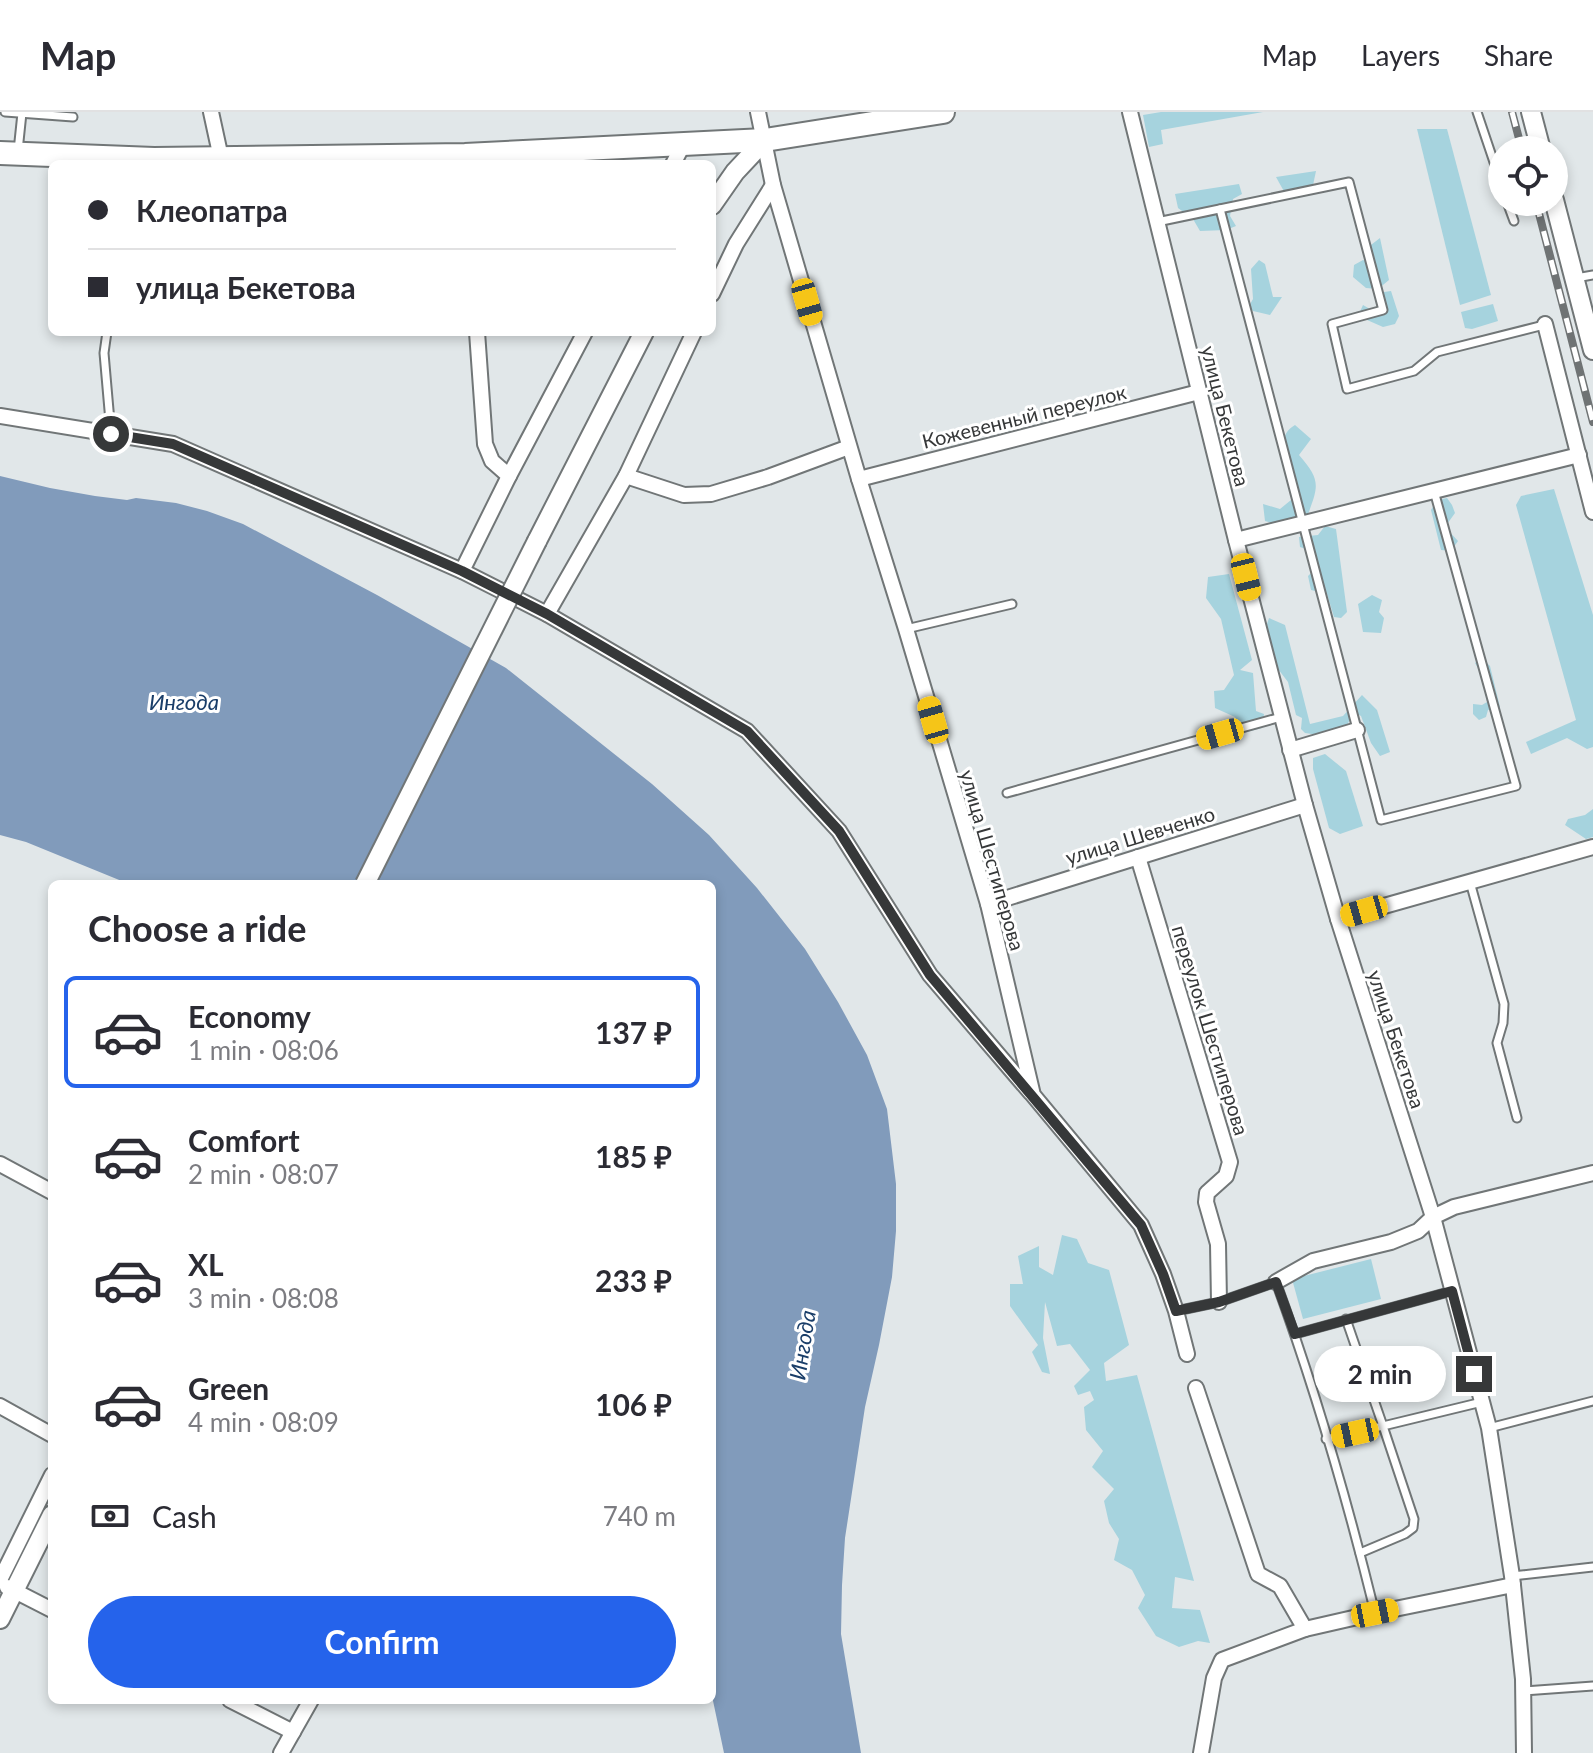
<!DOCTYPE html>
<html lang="en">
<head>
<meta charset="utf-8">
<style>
	body { margin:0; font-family:Lato,sans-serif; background:#f2f2f3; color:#2b2b33; height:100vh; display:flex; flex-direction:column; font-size:30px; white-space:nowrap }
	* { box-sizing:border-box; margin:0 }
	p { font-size:26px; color:#7c7c81 }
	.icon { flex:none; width:44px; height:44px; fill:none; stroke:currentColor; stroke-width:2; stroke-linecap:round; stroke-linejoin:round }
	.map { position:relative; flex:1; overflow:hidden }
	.sheet { position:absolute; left:48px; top:768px; width:668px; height:824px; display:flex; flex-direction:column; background:#fff; border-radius:12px; box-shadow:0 4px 12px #0003 }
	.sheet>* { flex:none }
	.top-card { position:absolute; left:48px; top:48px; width:668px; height:176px; border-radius:12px; box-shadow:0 4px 12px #0003; display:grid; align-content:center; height:176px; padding:0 40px; background:#fff }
	.buttons { position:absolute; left:1488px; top:24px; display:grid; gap:16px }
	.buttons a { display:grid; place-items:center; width:80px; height:80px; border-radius:50%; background:#fff; box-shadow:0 4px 12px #0003; font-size:40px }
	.end { position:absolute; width:36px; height:36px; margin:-18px; border:10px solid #363839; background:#fff; box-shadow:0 0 0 4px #fff }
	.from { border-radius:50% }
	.bubble { position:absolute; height:56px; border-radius:28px; background:#fff; box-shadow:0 4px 12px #0003; font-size:26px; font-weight:700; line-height:56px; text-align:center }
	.car { position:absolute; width:24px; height:48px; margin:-24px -12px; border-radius:10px; box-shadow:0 0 6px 2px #0007; background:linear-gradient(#f5c518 24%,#345 0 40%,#f5c518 0 76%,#345 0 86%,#f5c518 0) }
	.top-card b { display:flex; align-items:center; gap:28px; height:76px; font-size:30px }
	.top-card b+b { border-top:2px solid #e1e1e2 }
	.top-card i { width:20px; height:20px; background:#2b2b33 }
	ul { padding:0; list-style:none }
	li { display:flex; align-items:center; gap:24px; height:112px; margin:0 16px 12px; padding:0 24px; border:4px solid transparent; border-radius:12px }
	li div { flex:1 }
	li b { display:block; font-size:30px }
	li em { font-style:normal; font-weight:700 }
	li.selected { border-color:#2563eb }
	li>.icon { width:72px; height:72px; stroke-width:1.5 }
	h2 { padding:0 40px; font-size:36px; line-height:96px }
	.pay { display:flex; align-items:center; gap:20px; height:88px; padding:0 40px; font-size:30px }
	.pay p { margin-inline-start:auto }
	.cta { display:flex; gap:16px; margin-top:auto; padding:16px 40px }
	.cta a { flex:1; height:92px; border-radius:48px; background:#2563eb; color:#fff; font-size:32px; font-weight:700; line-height:92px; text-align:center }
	header { display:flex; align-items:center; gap:48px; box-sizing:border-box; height:112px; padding:0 40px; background:#fff; border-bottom:2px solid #e1e1e2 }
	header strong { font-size:38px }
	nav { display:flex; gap:44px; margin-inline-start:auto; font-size:28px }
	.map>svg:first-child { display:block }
	.green { fill:#a6d3de }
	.water { fill:#819bbb }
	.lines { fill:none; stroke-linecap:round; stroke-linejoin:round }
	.service-casing { stroke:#717677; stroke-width:11 }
	.minor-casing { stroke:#717677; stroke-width:18 }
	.tertiary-casing { stroke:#717677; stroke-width:22 }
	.primary-casing { stroke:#717677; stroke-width:26 }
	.service { stroke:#fff; stroke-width:7 }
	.minor { stroke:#fff; stroke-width:14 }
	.tertiary { stroke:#fff; stroke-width:18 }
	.primary { stroke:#fff; stroke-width:22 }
	.rail-casing { stroke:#6f7374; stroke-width:8 }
	.rail { stroke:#fff; stroke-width:5; stroke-dasharray:15; stroke-linecap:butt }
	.tertiary-bridge-casing { stroke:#717677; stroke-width:22; stroke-linecap:butt }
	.tertiary-bridge { stroke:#fff; stroke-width:18 }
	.route { stroke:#363839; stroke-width:10 }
	.labels { text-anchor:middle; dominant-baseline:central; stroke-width:6; stroke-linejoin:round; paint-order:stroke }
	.street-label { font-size:20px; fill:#363839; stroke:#fff }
	.water-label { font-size:22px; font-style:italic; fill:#1a3e69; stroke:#fff }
</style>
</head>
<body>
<header>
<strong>Map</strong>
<nav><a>Map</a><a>Layers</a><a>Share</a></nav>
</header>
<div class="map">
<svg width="1593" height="1641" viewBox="0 0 1593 1641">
	<rect width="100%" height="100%" fill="#e1e7e9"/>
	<!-- green -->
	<g class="green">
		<polygon points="1161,0 1263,0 1161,18 1163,32 1149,35 1143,3"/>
		<polygon points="1417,17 1447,17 1491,183 1460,193"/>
		<polygon points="1316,59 1312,78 1286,83 1276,65"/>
		<polygon points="1239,72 1242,82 1233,87 1230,104 1236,114 1226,118 1200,119 1193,107 1178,96 1175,82"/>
		<polygon points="1380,126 1389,168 1378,177 1366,176 1353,165 1354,153 1363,148 1373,151 1367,136"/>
		<polygon points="1259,148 1265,152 1273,185 1282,185 1270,203 1253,199 1249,194 1253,187 1251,157"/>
		<polygon points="1391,179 1399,204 1395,212 1383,215 1358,204 1363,193 1375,200 1384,180"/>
		<polygon points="1493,192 1498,209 1472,217 1465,216 1461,200"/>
		<path d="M 1295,313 L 1311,327 L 1299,343 C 1322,369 1318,375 1307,405 L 1287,415 L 1265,409 L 1263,392 L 1280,397 L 1291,388 L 1296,364 L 1285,360 L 1288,354 C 1284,338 1278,323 1295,313 Z"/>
		<polygon points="1554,377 1593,503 1593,635 1587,637 1567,626 1531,642 1526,630 1576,608 1516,393 1521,384"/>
		<polygon points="1447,386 1452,393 1455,401 1445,415 1458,429 1451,439 1441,438 1431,398 1437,388"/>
		<polygon points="1325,414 1336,417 1347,500 1341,506 1334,505 1327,482 1311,478 1308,464 1319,453 1315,440 1300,435 1299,425 1318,423"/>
		<polygon points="1229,462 1252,548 1240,558 1253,561 1256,599 1264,602 1262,616 1243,621 1235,605 1215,596 1214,579 1224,578 1234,563 1221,507 1206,486 1208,465"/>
		<polygon points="1372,483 1382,488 1379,500 1384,506 1381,521 1363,520 1358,492"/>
		<polygon points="1269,506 1285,513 1310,612 1343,604 1362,583 1377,598 1390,640 1380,644 1371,631 1361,604 1353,600 1346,616 1335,616 1326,624 1305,621 1301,617 1302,606 1296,603 1288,570 1275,553 1267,512"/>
		<polygon points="1481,545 1490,554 1500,595 1488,598 1486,605 1479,608 1473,602 1473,592 1482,593 1487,590 1483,569 1485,562 1479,558 1475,551"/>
		<polygon points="1325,642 1346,659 1363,714 1340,722 1329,716 1313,657 1313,646"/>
		<polygon points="1593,697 1593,725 1586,727 1565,713 1568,707 1585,703"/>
		<polygon points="1062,1123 1077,1127 1088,1151 1109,1158 1129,1233 1104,1251 1106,1269 1137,1263 1194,1469 1175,1465 1172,1496 1200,1498 1210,1531 1198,1529 1179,1535 1156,1524 1138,1496 1145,1483 1132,1458 1114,1448 1119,1427 1109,1411 1104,1389 1114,1377 1092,1355 1103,1339 1086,1318 1084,1295 1094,1288 1090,1279 1078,1283 1074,1274 1090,1258 1070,1232 1057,1234 1045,1190 1043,1226 1050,1262 1042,1260 1032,1240 1038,1233 1010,1194 1010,1172 1023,1172 1018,1144 1039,1134 1039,1155 1053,1163"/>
		<polygon points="1371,1147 1381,1187 1303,1207 1292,1167"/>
	</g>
	<!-- water -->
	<polygon class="water" points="0,364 50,376 95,384 127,388 136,386 176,391 207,399 243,412 377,483 506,556 652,672 709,723 757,776 805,837 838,890 867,943 887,997 896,1072 896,1119 892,1165 879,1233 865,1295 845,1426 842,1473 841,1522 861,1641 724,1641 712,1584 712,772 129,772 26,730 0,723"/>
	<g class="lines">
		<!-- service casing -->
		<g class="service-casing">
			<g id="service">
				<polyline points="5,0 73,5"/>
				<polyline points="1477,0 1502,74"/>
				<polyline points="18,39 22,1"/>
				<polyline points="1507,90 1514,109"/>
				<polyline points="1220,97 1381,708 1516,674 1434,379"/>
				<polyline points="1157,110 1349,70 1383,198 1332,212 1347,277 1414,259 1437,240 1544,213"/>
				<polyline points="1576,166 1593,163"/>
				<polyline points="107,220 104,241 111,321"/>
				<polyline points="906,517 1012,492"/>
				<polyline points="1007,681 1281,605"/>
				<polyline points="1470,770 1504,892 1503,911 1497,931 1517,1006"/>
				<path d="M 1176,1199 L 1219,1190 L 1276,1170 C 1315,1277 1348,1391 1375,1501"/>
				<polyline points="1295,1222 1452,1179"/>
				<polyline points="1489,1316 1593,1289"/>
				<polyline points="1326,1327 1383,1314 1346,1207"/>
				<polyline points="1360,1441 1405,1422 1413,1416 1414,1407 1383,1314 1482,1290"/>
				<polyline points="1512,1464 1593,1455"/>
				<polyline points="1523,1579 1593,1574"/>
			</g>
		</g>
		<!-- minor casing -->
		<g class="minor-casing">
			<g id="minor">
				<polyline points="211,0 221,46"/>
				<polyline points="758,0 773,73 859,367 906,517 988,792 1033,983 1141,1113 1163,1162 1176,1199 1187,1242"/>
				<polyline points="1130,0 1236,428 1305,693 1338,807 1433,1105 1489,1316 1512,1464 1523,1567 1524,1641"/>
				<polyline points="673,52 683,33"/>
				<polyline points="712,182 736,132 773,73"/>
				<polyline points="1545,212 1593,400"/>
				<polyline points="0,304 173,332 462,459 547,502 747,619 839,719 930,863 1031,981"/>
				<polyline points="509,364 585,220"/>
				<polyline points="626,364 684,383 711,382 768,365 849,335"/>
				<polyline points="859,367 1199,280"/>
				<polyline points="1236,428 1579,343"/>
				<polyline points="462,459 509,364 492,349 485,332 477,220"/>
				<polyline points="547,502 626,364 694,220"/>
				<polyline points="1290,638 1357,618"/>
				<polyline points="1138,745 1230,1050 1226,1064 1207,1081 1206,1090 1218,1132 1219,1190"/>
				<polyline points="988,792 1305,693"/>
				<polyline points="1338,807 1593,735"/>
				<polyline points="0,1052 52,1080"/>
				<polyline points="1276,1170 1313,1149 1391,1130 1418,1119 1433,1105 1454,1095 1593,1061"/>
				<polyline points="1196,1276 1258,1462 1280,1474 1305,1517"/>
				<polyline points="0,1294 52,1323"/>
				<polyline points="0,1468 52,1363"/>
				<polyline points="7,1475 52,1498"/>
				<polyline points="230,1588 293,1620"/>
				<polyline points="281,1641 311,1588"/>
				<polyline points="1201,1641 1214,1566 1222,1548 1305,1517 1375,1501 1513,1473"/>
			</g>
		</g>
		<!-- tertiary casing -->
		<g class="tertiary-casing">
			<g id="tertiary">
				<polyline points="1531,0 1541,38"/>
				<polyline points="1554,88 1593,238"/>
				<polyline points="712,93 735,60 765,28"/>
				<polyline points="537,429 644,220"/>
				<polyline points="0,1507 52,1403"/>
			</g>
		</g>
		<!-- primary casing -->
		<g class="primary-casing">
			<polyline id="primary" points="0,41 154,47 465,43 765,28 943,0"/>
		</g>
		<!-- service -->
		<use href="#service" class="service"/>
		<!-- minor -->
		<use href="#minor" class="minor"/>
		<!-- tertiary -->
		<use href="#tertiary" class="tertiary"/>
		<!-- primary -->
		<use href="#primary" class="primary"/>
		<!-- rail casing -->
		<g class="rail-casing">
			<g id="rail">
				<polyline points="1512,0 1522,38"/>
				<polyline points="1536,90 1593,310"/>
			</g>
		</g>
		<!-- rail -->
		<use href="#rail" class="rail"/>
		<!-- tertiary-bridge casing -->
		<g class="tertiary-bridge-casing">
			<polyline id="tertiary-bridge" points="365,772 537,429"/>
		</g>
		<!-- tertiary-bridge -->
		<use href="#tertiary-bridge" class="tertiary-bridge"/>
	</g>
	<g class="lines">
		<!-- route -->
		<polyline class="route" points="111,322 173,332 462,459 547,502 747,619 839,719 930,863 1141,1113 1163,1162 1176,1199 1219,1190 1276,1170 1295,1222 1452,1179 1474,1262"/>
	</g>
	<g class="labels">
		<!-- street labels -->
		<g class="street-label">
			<text transform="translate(1024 304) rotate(-14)">Кожевенный переулок</text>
			<text transform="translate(1226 304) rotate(76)">улица Бекетова</text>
			<text transform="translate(1140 723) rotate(-17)">улица Шевченко</text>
			<text transform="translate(993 748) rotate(74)">улица Шестиперова</text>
			<text transform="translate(1211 918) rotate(73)">переулок Шестиперова</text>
			<text transform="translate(1397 927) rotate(72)">улица Бекетова</text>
		</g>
		<!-- water labels -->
		<g class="water-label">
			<text x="184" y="589">Ингода</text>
			<text transform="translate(802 1233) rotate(-81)">Ингода</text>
		</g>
	</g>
</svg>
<div class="buttons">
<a><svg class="icon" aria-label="locate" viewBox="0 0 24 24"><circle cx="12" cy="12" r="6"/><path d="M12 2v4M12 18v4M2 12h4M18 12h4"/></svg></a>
</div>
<i class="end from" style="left:111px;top:322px"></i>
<i class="end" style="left:1474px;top:1262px"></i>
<div class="bubble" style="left:1314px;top:1234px;width:132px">2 min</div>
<i class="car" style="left:807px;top:190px;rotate:164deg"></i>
<i class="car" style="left:1246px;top:465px;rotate:166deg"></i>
<i class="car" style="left:933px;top:608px;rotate:344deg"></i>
<i class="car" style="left:1220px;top:622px;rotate:254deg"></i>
<i class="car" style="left:1364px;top:799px;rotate:254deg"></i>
<i class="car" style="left:1355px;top:1321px;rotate:258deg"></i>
<i class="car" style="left:1375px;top:1501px;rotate:79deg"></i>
<div class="top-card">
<b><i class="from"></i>Клеопатра</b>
<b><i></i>улица Бекетова</b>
</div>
<section class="sheet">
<h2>Choose a ride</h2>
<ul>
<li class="selected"><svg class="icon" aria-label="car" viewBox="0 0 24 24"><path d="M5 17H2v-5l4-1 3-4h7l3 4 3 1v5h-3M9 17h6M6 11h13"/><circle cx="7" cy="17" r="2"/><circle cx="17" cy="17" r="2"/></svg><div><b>Economy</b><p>1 min · 08:06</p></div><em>137 ₽</em></li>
<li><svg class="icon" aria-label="car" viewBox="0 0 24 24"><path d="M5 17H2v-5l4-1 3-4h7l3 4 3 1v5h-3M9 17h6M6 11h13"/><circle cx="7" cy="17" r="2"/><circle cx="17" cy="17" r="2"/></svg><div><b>Comfort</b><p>2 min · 08:07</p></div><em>185 ₽</em></li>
<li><svg class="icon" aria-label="car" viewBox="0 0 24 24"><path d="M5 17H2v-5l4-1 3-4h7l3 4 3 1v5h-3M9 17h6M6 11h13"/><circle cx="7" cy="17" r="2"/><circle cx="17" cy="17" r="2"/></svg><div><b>XL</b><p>3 min · 08:08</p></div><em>233 ₽</em></li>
<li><svg class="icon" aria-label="car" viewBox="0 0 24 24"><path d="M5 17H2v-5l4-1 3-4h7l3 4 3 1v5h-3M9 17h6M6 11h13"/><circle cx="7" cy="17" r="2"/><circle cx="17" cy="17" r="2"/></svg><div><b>Green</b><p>4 min · 08:09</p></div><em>106 ₽</em></li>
</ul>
<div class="pay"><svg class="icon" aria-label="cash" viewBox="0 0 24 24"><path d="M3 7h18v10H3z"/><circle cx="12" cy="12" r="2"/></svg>Cash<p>740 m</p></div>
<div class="cta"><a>Confirm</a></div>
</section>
</div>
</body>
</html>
